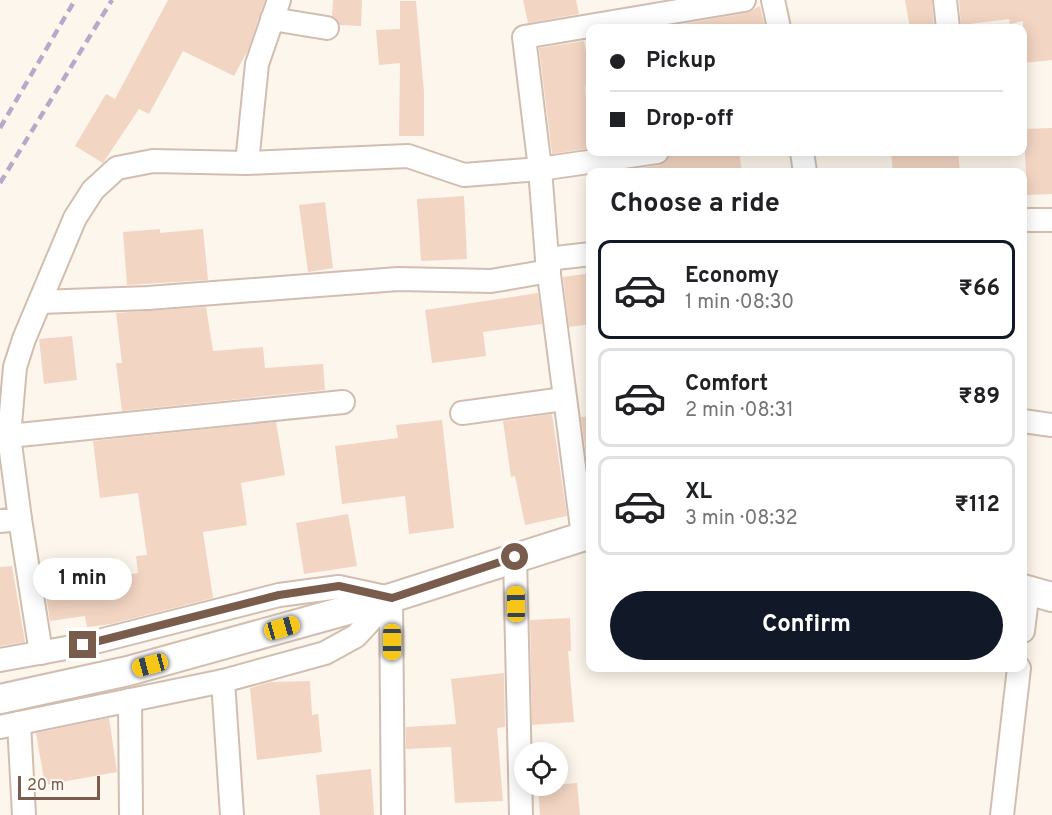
<!DOCTYPE html>
<html lang="en">
<head>
<meta charset="utf-8">
<style>
	body { margin:0; font-family:Overpass,sans-serif; background:#f6f6f6; color:#202124; height:100vh; display:flex; flex-direction:column; font-size:22px; white-space:nowrap }
	* { box-sizing:border-box; margin:0 }
	p { font-size:20px; color:#757577 }
	.icon { flex:none; width:33px; height:33px; fill:none; stroke:currentColor; stroke-width:2; stroke-linecap:round; stroke-linejoin:round }
	.map { position:relative; flex:1; overflow:hidden }
	.panel { position:absolute; left:586px; top:168px; width:441px; height:504px; display:flex; flex-direction:column; background:#fff; border-radius:12px; box-shadow:0 3px 15px #0003 }
	.panel>* { flex:none }
	.top-card { position:absolute; left:586px; top:24px; width:441px; height:132px; border-radius:12px; box-shadow:0 3px 15px #0003; display:grid; align-content:center; height:132px; padding:0 24px; background:#fff }
	.tools { position:absolute; left:514px; top:742px; display:grid; gap:12px }
	.tools a { display:grid; place-items:center; width:54px; height:54px; border-radius:50%; background:#fff; box-shadow:0 3px 15px #0003; font-size:30px }
	.scale { position:absolute; left:18px; bottom:15px; width:82px; box-sizing:border-box; padding-left:6px; border:3px solid #7a5c4d; border-top:0; font-size:16px; line-height:21px; white-space:nowrap; color:#7a5c4d; -webkit-text-stroke:4px #fffaf3; paint-order:stroke }
	.end { position:absolute; width:27px; height:27px; margin:-14px; border:8px solid #7a5c4d; background:#fff; box-shadow:0 0 0 3px #fff }
	.from { border-radius:50% }
	.bubble { position:absolute; height:42px; border-radius:21px; background:#fff; box-shadow:0 3px 15px #0003; font-size:20px; font-weight:700; line-height:42px; text-align:center }
	.car { position:absolute; width:18px; height:36px; margin:-18px -9px; border-radius:8px; box-shadow:0 0 4px 2px #0007; background:linear-gradient(#f5c518 24%,#345 0 40%,#f5c518 0 76%,#345 0 86%,#f5c518 0) }
	.top-card b { display:flex; align-items:center; gap:21px; height:57px; font-size:22px }
	.top-card b+b { border-top:2px solid #e0e0e0 }
	.top-card i { width:15px; height:15px; background:#202124 }
	ul { padding:0; list-style:none }
	li { display:flex; align-items:center; gap:18px; height:99px; margin:0 12px 9px; padding:0 12px; border:3px solid #e0e0e0; border-radius:12px }
	li div { flex:1 }
	li b { display:block; font-size:22px }
	li em { font-style:normal; font-weight:700 }
	li.on { border-color:#111827 }
	li>.icon { width:54px; height:54px; stroke-width:1.5 }
	h2 { padding:0 24px; font-size:27px; line-height:72px }
	.primary-button { display:flex; gap:12px; margin-top:auto; padding:12px 24px }
	.primary-button a { flex:1; height:69px; border-radius:36px; background:#111827; color:#fff; font-size:24px; font-weight:700; line-height:69px; text-align:center }
	.map>svg:first-child { display:block }
	.building { fill:#f3d5c3 }
	.lines { fill:none; stroke-linecap:round; stroke-linejoin:round }
	.minor-casing { stroke:#d1beb0; stroke-width:26 }
	.tertiary-casing { stroke:#d1beb0; stroke-width:32 }
	.minor { stroke:#fff; stroke-width:22 }
	.tertiary { stroke:#fff; stroke-width:28 }
	.rail { stroke:#b9a8c9; stroke-width:4.5; stroke-dasharray:9 6; stroke-linecap:butt }
	.route { stroke:#7a5c4d; stroke-width:8 }
</style>
</head>
<body>
<div class="map">
<svg width="1052" height="815" viewBox="0 0 1052 815">
	<rect width="100%" height="100%" fill="#fdf6ec"/>
	<!-- building -->
	<g class="building">
		<polygon points="168,0 265,0 248,50 234,76 183,51 149,114 139,109 103,163 75,146 106,94 115,99"/>
		<polygon points="333,0 362,0 361,26 340,25 332,16"/>
		<polygon points="523,0 576,0 579,14 528,23"/>
		<polygon points="905,0 932,0 934,28 910,28"/>
		<polygon points="959,0 1052,0 1052,60 1023,63 1023,21 1010,24 1009,19 961,25"/>
		<polygon points="400,1 416,1 424,92 424,136 399,136 400,63 379,65 376,30 400,29"/>
		<polygon points="760,6 765,28 660,28 746,13"/>
		<polygon points="584,41 591,81 591,86 585,87 591,148 552,154 539,48"/>
		<polygon points="1052,128 1052,194 1027,195 1024,129"/>
		<polygon points="670,152 739,152 742,172 617,172 660,165 666,162"/>
		<polygon points="891,152 958,152 960,172 893,172"/>
		<polygon points="464,196 467,259 421,261 417,199"/>
		<polygon points="325,202 333,268 308,272 299,205"/>
		<polygon points="160,229 160,233 203,229 208,280 127,285 123,232"/>
		<polygon points="591,273 591,324 569,327 563,277"/>
		<polygon points="538,293 542,324 483,332 486,356 432,363 425,310"/>
		<polygon points="206,307 213,351 263,347 265,368 323,364 325,390 122,411 116,363 122,363 116,313"/>
		<polygon points="72,336 77,380 44,384 39,339"/>
		<polygon points="552,414 567,516 525,525 515,476 511,477 503,421"/>
		<polygon points="591,416 591,493 581,417"/>
		<polygon points="442,420 454,528 409,534 405,496 342,504 335,446 398,438 396,425"/>
		<polygon points="276,422 285,475 241,483 247,525 203,532 213,598 111,624 87,627 85,616 50,621 45,588 138,573 136,556 147,555 138,493 100,498 93,441"/>
		<polygon points="348,514 357,566 304,574 296,523"/>
		<polygon points="12,566 25,642 0,646 0,567"/>
		<polygon points="570,618 571,651 568,651 574,722 532,725 530,620"/>
		<polygon points="504,673 505,727 497,728 503,801 455,803 451,747 406,749 406,727 456,724 451,679"/>
		<polygon points="310,681 312,715 318,714 322,752 257,760 250,688 271,682"/>
		<polygon points="109,718 117,772 45,785 36,733"/>
		<polygon points="371,769 374,815 320,815 316,775"/>
		<polygon points="577,783 580,815 540,815 538,786"/>
	</g>
	<g class="lines">
		<!-- minor casing -->
		<g class="minor-casing">
			<g id="minor">
				<polyline points="773,0 779,28"/>
				<polyline points="945,0 948,28"/>
				<polyline points="272,19 327,28"/>
				<polyline points="657,152 540,169 524,37 744,0"/>
				<polyline points="802,152 805,172"/>
				<polyline points="247,163 257,64 279,0"/>
				<polyline points="1023,220 1052,220"/>
				<polyline points="547,259 591,254"/>
				<polyline points="40,302 148,298 398,279 491,281 549,271"/>
				<polyline points="462,413 564,399"/>
				<polyline points="1023,421 1052,425"/>
				<polyline points="9,436 343,402"/>
				<polyline points="20,519 41,653"/>
				<polyline points="0,521 20,519 9,436 15,367 24,339 75,218 93,190 117,168 153,161 247,163 408,156 464,175 540,169 547,259 583,536"/>
				<polyline points="515,557 521,815"/>
				<polyline points="391,598 393,815"/>
				<polyline points="1023,631 1028,590"/>
				<polyline points="0,660 83,645 279,595 339,587 390,598"/>
				<polyline points="223,681 232,815"/>
				<polyline points="130,700 131,815"/>
				<polyline points="19,723 24,815"/>
				<polyline points="0,727 223,681 325,653 356,636 391,598"/>
				<polyline points="1002,815 1019,668"/>
			</g>
		</g>
		<!-- tertiary casing -->
		<g class="tertiary-casing">
			<g id="tertiary">
				<polyline points="1023,589 1052,597"/>
				<polyline points="0,699 128,671 391,598 591,534"/>
			</g>
		</g>
		<!-- minor -->
		<use href="#minor" class="minor"/>
		<!-- tertiary -->
		<use href="#tertiary" class="tertiary"/>
		<!-- rail -->
		<g class="rail">
			<polyline points="0,128 75,0"/>
			<polyline points="0,183 112,0"/>
		</g>
	</g>
	<g class="lines">
		<!-- route -->
		<polyline class="route" points="83,645 279,595 339,586 392,598 515,557"/>
	</g>
</svg>
<div class="tools">
<a><svg class="icon" aria-label="locate" viewBox="0 0 24 24"><circle cx="12" cy="12" r="6"/><path d="M12 2v4M12 18v4M2 12h4M18 12h4"/></svg></a>
</div>
<div class="scale">20 m</div>
<i class="end from" style="left:515px;top:557px"></i>
<i class="end" style="left:83px;top:645px"></i>
<div class="bubble" style="left:33px;top:558px;width:99px">1 min</div>
<i class="car" style="left:516px;top:604px;rotate:359deg"></i>
<i class="car" style="left:282px;top:628px;rotate:74deg"></i>
<i class="car" style="left:392px;top:642px;rotate:180deg"></i>
<i class="car" style="left:150px;top:665px;rotate:255deg"></i>
<div class="top-card">
<b><i class="from"></i>Pickup</b>
<b><i></i>Drop-off</b>
</div>
<section class="panel">
<h2>Choose a ride</h2>
<ul>
<li class="on"><svg class="icon" aria-label="car" viewBox="0 0 24 24"><path d="M5 17H2v-5l4-1 3-4h7l3 4 3 1v5h-3M9 17h6M6 11h13"/><circle cx="7" cy="17" r="2"/><circle cx="17" cy="17" r="2"/></svg><div><b>Economy</b><p>1 min · 08:30</p></div><em>₹66</em></li>
<li><svg class="icon" aria-label="car" viewBox="0 0 24 24"><path d="M5 17H2v-5l4-1 3-4h7l3 4 3 1v5h-3M9 17h6M6 11h13"/><circle cx="7" cy="17" r="2"/><circle cx="17" cy="17" r="2"/></svg><div><b>Comfort</b><p>2 min · 08:31</p></div><em>₹89</em></li>
<li><svg class="icon" aria-label="car" viewBox="0 0 24 24"><path d="M5 17H2v-5l4-1 3-4h7l3 4 3 1v5h-3M9 17h6M6 11h13"/><circle cx="7" cy="17" r="2"/><circle cx="17" cy="17" r="2"/></svg><div><b>XL</b><p>3 min · 08:32</p></div><em>₹112</em></li>
</ul>
<div class="primary-button"><a>Confirm</a></div>
</section>
</div>
</body>
</html>
